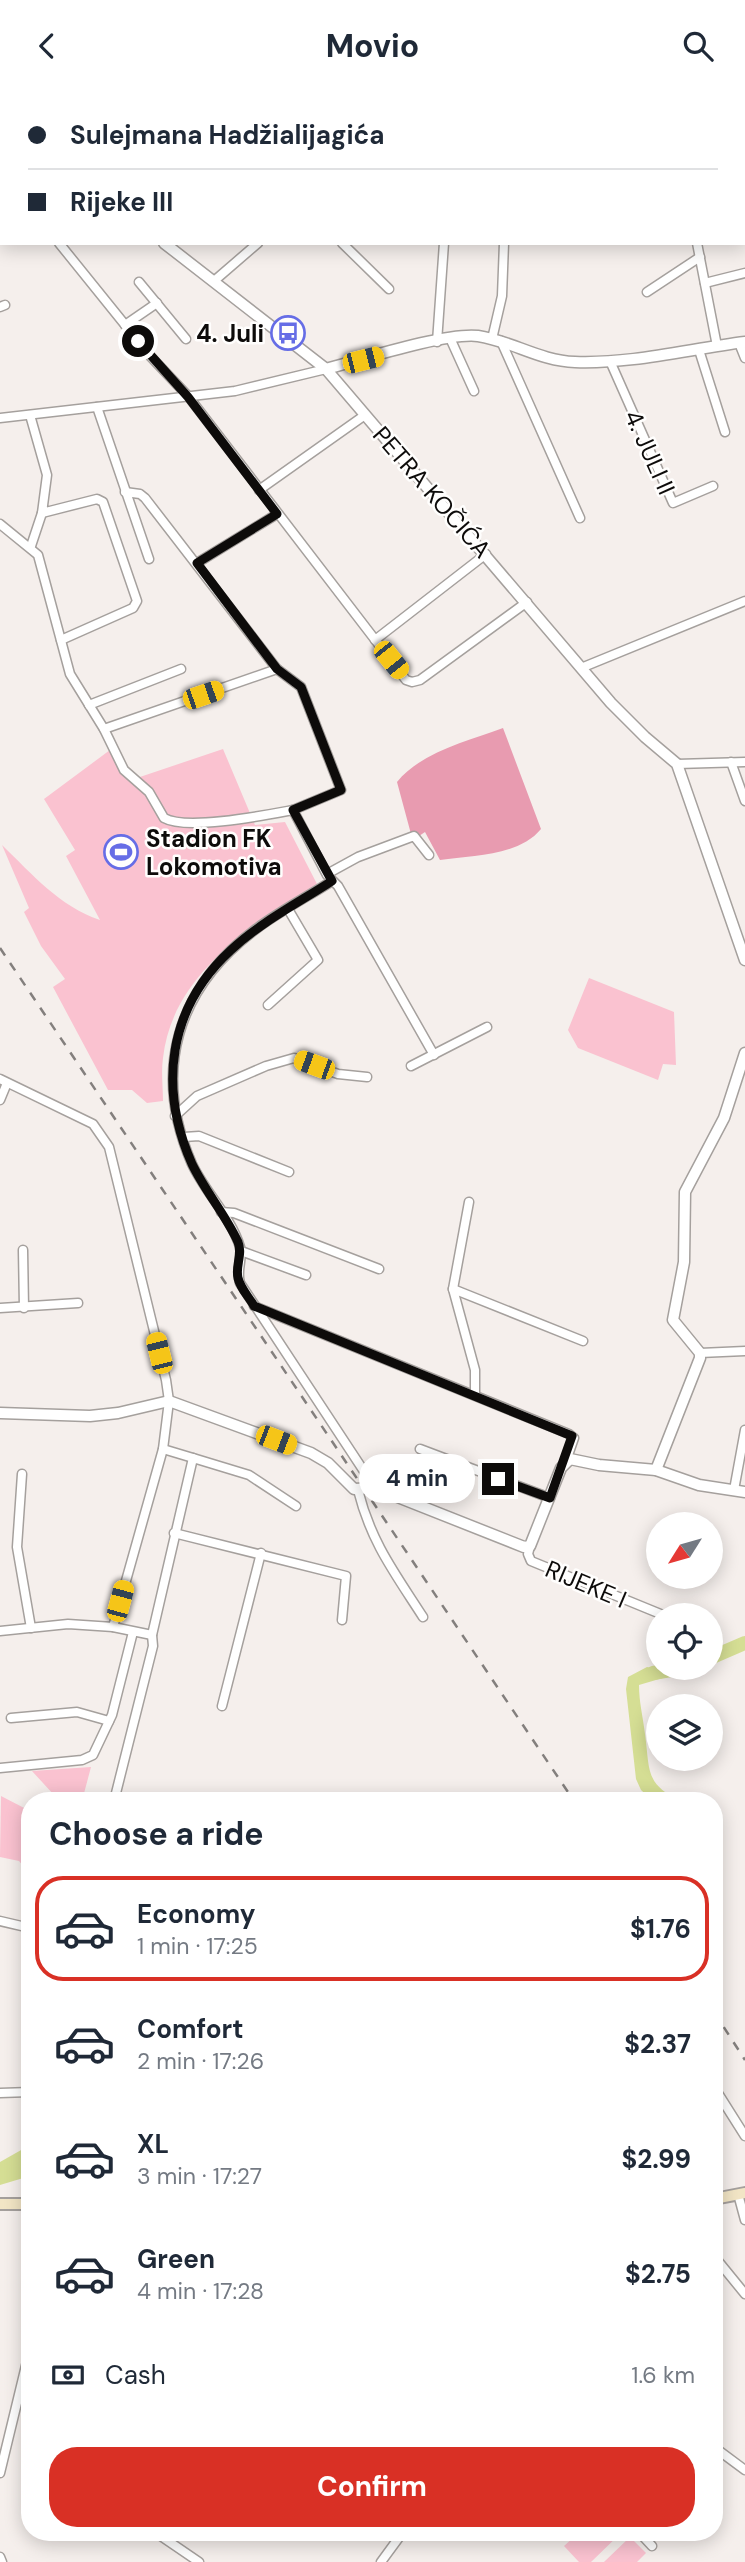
<!DOCTYPE html>
<html lang="en">
<head>
<meta charset="utf-8">
<style>
	body { margin:0; font-family:"DM Sans",sans-serif; background:#f2f2f3; color:#1f2937; height:100vh; display:flex; flex-direction:column; font-size:26px; white-space:nowrap }
	* { box-sizing:border-box; margin:0 }
	p { font-size:23px; color:#747a83 }
	.icon { flex:none; width:38px; height:38px; fill:none; stroke:currentColor; stroke-width:2; stroke-linecap:round; stroke-linejoin:round }
	.map { position:relative; flex:1; overflow:hidden }
	.side { position:absolute; left:21px; top:1701px; width:702px; height:749px; display:flex; flex-direction:column; background:#fff; border-radius:28px; box-shadow:0 4px 18px #0003 }
	.side>* { flex:none }
	.banner { position:absolute; left:0px; top:0px; width:746px; height:154px; box-shadow:0 4px 18px #0003; display:grid; align-content:center; height:154px; padding:0 28px; background:#fff }
	.needle { width:46px; rotate:233deg }
	.fabs { position:absolute; left:646px; top:1421px; display:grid; gap:14px }
	.fabs a { display:grid; place-items:center; width:77px; height:77px; border-radius:50%; background:#fff; box-shadow:0 4px 18px #0003; font-size:35px }
	.end { position:absolute; width:32px; height:32px; margin:-16px; border:9px solid #0d0b0a; background:#fff; box-shadow:0 0 0 4px #fff }
	.from { border-radius:50% }
	.bubble { position:absolute; height:49px; border-radius:24px; background:#fff; box-shadow:0 4px 18px #0003; font-size:23px; font-weight:700; line-height:49px; text-align:center }
	.car { position:absolute; width:21px; height:42px; margin:-21px -10px; border-radius:9px; box-shadow:0 0 5px 2px #0007; background:linear-gradient(#f5c518 24%,#345 0 40%,#f5c518 0 76%,#345 0 86%,#f5c518 0) }
	.banner b { display:flex; align-items:center; gap:24px; height:66px; font-size:26px }
	.banner b+b { border-top:2px solid #e0e1e3 }
	.banner i { width:18px; height:18px; background:#1f2937 }
	ul { padding:0; list-style:none }
	li { display:flex; align-items:center; gap:21px; height:105px; margin:0 14px 10px; padding:0 14px; border:4px solid transparent; border-radius:28px }
	li div { flex:1 }
	li b { display:block; font-size:26px }
	li em { font-style:normal; font-weight:700 }
	li.selected { border-color:#d93025 }
	li>.icon { width:63px; height:63px; stroke-width:1.5 }
	h2 { padding:0 28px; font-size:32px; line-height:84px }
	.pay { display:flex; align-items:center; gap:18px; height:77px; padding:0 28px; font-size:26px }
	.pay p { margin-inline-start:auto }
	.button { display:flex; gap:14px; margin-top:auto; padding:14px 28px }
	.button a { flex:1; height:80px; border-radius:28px; background:#d93025; color:#fff; font-size:28px; font-weight:700; line-height:80px; text-align:center }
	header { display:flex; justify-content:space-between; align-items:center; height:91px; padding:0 28px; background:#fff; font-size:32px; font-weight:700 }
	.map>svg:first-child { display:block }
	.green { fill:#fac2d0 }
	.forest { fill:#e89bb0 }
	.water { fill:#d5de94 }
	.lines { fill:none; stroke-linecap:round; stroke-linejoin:round }
	.river { stroke:#d5de94; stroke-width:14 }
	.minor-casing { stroke:#a5a09d; stroke-width:11 }
	.tertiary-casing { stroke:#a5a09d; stroke-width:13 }
	.secondary-casing { stroke:#a5a09d; stroke-width:14 }
	.minor { stroke:#fff; stroke-width:8 }
	.tertiary { stroke:#fff; stroke-width:10 }
	.secondary { stroke:#f2e5c5; stroke-width:10 }
	.rail { stroke:#837f7d; stroke-width:2.5; stroke-dasharray:9 9; stroke-linecap:butt }
	.route { stroke:#0d0b0a; stroke-width:9 }
	.labels { text-anchor:middle; dominant-baseline:central; stroke-width:5; stroke-linejoin:round; paint-order:stroke }
	.poi-label { font-size:24px; font-weight:bold; fill:#0d0b0a; stroke:#fffefd; text-anchor:end }
	.street-label { font-size:24px; fill:#0d0b0a; stroke:#fffefd }
</style>
</head>
<body>
<header><svg class="icon" aria-label="back" viewBox="0 0 24 24"><path d="M15 5l-7 7 7 7"/></svg>Movio<svg class="icon" aria-label="search" viewBox="0 0 24 24"><circle cx="10" cy="10" r="6"/><path d="M15 15l6 6"/></svg></header>
<div class="map">
<svg width="745" height="2471" viewBox="0 0 745 2471">
	<rect width="100%" height="100%" fill="#f5efec"/>
	<!-- green -->
	<g class="green">
		<path d="M 223,658 L 255,734 L 285,731 L 317,793 C 252,836 173,881 163,967 C 161,981 163,996 163,1010 L 147,1012 L 132,999 L 108,999 L 53,896 L 65,888 L 41,855 L 24,821 L 29,817 L 2,754 C 33,784 59,815 100,829 L 66,765 L 75,759 L 44,708 L 110,659 L 131,689 Z"/>
		<polygon points="589,887 674,921 676,974 663,973 658,989 578,957 568,939"/>
		<polygon points="91,1676 82,1710 49,1710 54,1704 32,1680"/>
		<polygon points="1,1705 30,1720 30,1783 19,1770 0,1766"/>
		<polygon points="570,2441 622,2441 591,2471 579,2471 564,2455 574,2446"/>
		<polygon points="630,2446 646,2462 637,2471 604,2471"/>
	</g>
	<!-- forest -->
	<path class="forest" d="M 503,637 L 541,738 C 519,765 473,764 440,769 L 425,741 L 419,745 L 411,743 L 397,691 C 421,661 468,650 503,637 Z"/>
	<!-- water -->
	<g class="water">
		<path d="M 647,1576 L 671,1581 L 666,1586 L 639,1594 C 639,1611 643,1626 645,1643 C 650,1678 644,1693 681,1710 L 653,1710 L 641,1699 L 636,1688 L 626,1598 L 628,1586 Z"/>
		<polygon points="30,2054 30,2085 0,2094 0,2071"/>
	</g>
	<g class="lines">
		<!-- river -->
		<g class="river">
			<polyline points="710,1567 745,1552"/>
			<polyline points="653,1582 683,1577"/>
		</g>
		<!-- minor casing -->
		<g class="minor-casing">
			<g id="minor">
				<polyline points="443,0 443,2"/>
				<polyline points="119,1 157,2"/>
				<polyline points="56,2 58,0"/>
				<polyline points="265,2 267,0"/>
				<polyline points="364,2 366,0"/>
				<polyline points="487,2 488,0"/>
				<polyline points="0,76 2,78"/>
				<polyline points="744,118 745,128"/>
				<polyline points="59,152 151,266 188,305 406,589 412,591 420,589 527,511"/>
				<polyline points="342,152 389,198"/>
				<polyline points="697,152 717,255"/>
				<polyline points="214,190 258,152"/>
				<polyline points="139,191 186,248"/>
				<polyline points="705,192 745,182"/>
				<polyline points="647,201 700,166"/>
				<polyline points="0,216 5,214"/>
				<polyline points="125,234 157,212"/>
				<polyline points="450,247 474,300"/>
				<polyline points="492,248 502,205 504,152"/>
				<polyline points="501,250 580,427"/>
				<polyline points="437,251 444,152"/>
				<polyline points="739,252 745,267"/>
				<polyline points="699,259 725,341"/>
				<polyline points="610,270 673,412 713,395"/>
				<polyline points="97,316 149,468"/>
				<polyline points="30,324 47,384 42,422 97,408 103,411 137,510 133,517 61,549"/>
				<polyline points="0,327 235,300 326,278"/>
				<polyline points="259,399 365,324"/>
				<polyline points="125,401 140,403 145,407 277,578 301,596 341,699 293,719 327,784 338,795 434,964"/>
				<path d="M 0,433 L 38,464 L 70,583 L 104,638 L 124,679 L 149,701 L 164,727 C 187,740 266,724 293,719"/>
				<polyline points="31,455 42,422"/>
				<polyline points="197,472 277,423"/>
				<polyline points="375,549 486,463"/>
				<polyline points="581,577 745,510"/>
				<polyline points="89,614 181,578"/>
				<polyline points="104,638 277,578"/>
				<polyline points="731,671 745,710"/>
				<polyline points="677,673 745,671"/>
				<polyline points="327,783 358,766 414,745 429,764"/>
				<path d="M 332,790 C 307,806 280,820 256,838 C 176,898 152,981 192,1073 C 205,1101 231,1126 240,1156 C 243,1168 236,1180 240,1192 L 375,1397"/>
				<polyline points="268,914 318,869 288,818"/>
				<polyline points="411,975 487,936"/>
				<polyline points="0,988 93,1033 109,1056 166,1289 169,1310 163,1358 113,1536"/>
				<polyline points="0,1009 7,992"/>
				<polyline points="175,1025 197,1005 266,975 294,967 338,983 367,986"/>
				<polyline points="184,1046 199,1045 289,1081"/>
				<polyline points="469,1111 453,1198 475,1279 475,1303"/>
				<polyline points="221,1121 234,1122 379,1178"/>
				<polyline points="23,1159 24,1217"/>
				<polyline points="241,1160 306,1184"/>
				<polyline points="453,1198 583,1250"/>
				<polyline points="254,1215 569,1343 574,1347 566,1370"/>
				<polyline points="0,1217 78,1212"/>
				<polyline points="700,1262 745,1260"/>
				<polyline points="163,1358 193,1367"/>
				<polyline points="420,1358 550,1407"/>
				<polyline points="22,1383 17,1456 31,1537"/>
				<path d="M 358,1399 C 371,1451 394,1481 423,1526"/>
				<polyline points="734,1399 745,1339"/>
				<polyline points="174,1442 346,1485 342,1529"/>
				<polyline points="530,1455 528,1463 531,1470 663,1524"/>
				<polyline points="0,1540 68,1533 113,1536 152,1544"/>
				<polyline points="222,1615 261,1462"/>
				<polyline points="11,1627 77,1621 109,1630"/>
				<polyline points="0,1677 82,1669 93,1664 112,1624 133,1541"/>
				<polyline points="114,1710 153,1555 152,1544 193,1367 249,1384 296,1415"/>
				<polyline points="0,1830 30,1837"/>
				<polyline points="714,1996 745,2045"/>
				<polyline points="0,2002 30,2001"/>
				<polyline points="738,2103 745,2129"/>
				<polyline points="714,2165 745,2203"/>
				<polyline points="714,2356 745,2379"/>
				<polyline points="0,2382 30,2258"/>
				<polyline points="155,2441 199,2471"/>
				<polyline points="639,2441 652,2455"/>
				<polyline points="0,2466 2,2471"/>
				<polyline points="381,2471 403,2441"/>
			</g>
		</g>
		<!-- tertiary casing -->
		<g class="tertiary-casing">
			<g id="tertiary">
				<polyline points="0,27 2,28"/>
				<polyline points="164,152 326,278 611,612 645,646 677,673 745,869"/>
				<path d="M 326,278 C 360,269 447,241 478,245 C 512,250 540,270 575,271 C 632,273 689,258 745,251"/>
				<polyline points="0,1322 90,1325 118,1322 169,1310 311,1362 328,1372 354,1398 375,1397 524,1456 530,1455 561,1377 570,1368 599,1374 656,1379 699,1394 745,1401"/>
				<polyline points="656,1379 700,1267 700,1262 673,1229 684,1171 685,1101 724,1027 745,962"/>
			</g>
		</g>
		<!-- secondary casing -->
		<g class="secondary-casing">
			<g id="secondary">
				<polyline points="714,2108 745,2102"/>
				<polyline points="0,2113 30,2113"/>
			</g>
		</g>
		<!-- minor -->
		<use href="#minor" class="minor"/>
		<!-- tertiary -->
		<use href="#tertiary" class="tertiary"/>
		<!-- secondary -->
		<use href="#secondary" class="secondary"/>
		<!-- rail -->
		<g class="rail">
			<polyline points="0,857 574,1710"/>
			<polyline points="714,1921 745,1969"/>
		</g>
	</g>
	<g class="lines">
		<!-- route -->
		<path class="route" d="M 138,250 L 188,306 L 277,423 L 197,472 L 277,578 L 301,596 L 341,699 L 293,719 L 332,790 C 298,812 261,831 231,859 C 168,917 158,996 192,1073 C 205,1100 225,1123 238,1151 C 243,1163 235,1175 238,1187 C 240,1197 249,1206 254,1215 L 572,1345 L 550,1407 L 498,1388"/>
	</g>
	<!-- icons -->
	<defs>
		<g id="bus-ring" transform="scale(1.75)"><circle r="9.5" fill="#fffefd" stroke="#666de6" stroke-width="1.5"/><path d="M-5-6H5V4H4V6H2V4H-2V6H-4V4H-5ZM-3.5-4V0h7V-4ZM-3.5 1.2v1.5H-2V1.2ZM2 1.2v1.5H3.5V1.2Z" fill="#666de6"/></g>
		<g id="stadium-ring" transform="scale(1.75)"><circle r="9.5" fill="#fffefd" stroke="#666de6" stroke-width="1.5"/><path d="M0-5a6.5 5 0 1 0 0 10a6.5 5 0 1 0 0-10ZM-3.5-1.8h7v3.6h-7Z" fill="#666de6"/></g>
	</defs>
	<g fill-rule="evenodd">
		<use href="#bus-ring" x="288" y="242"/>
		<use href="#stadium-ring" x="121" y="761"/>
	</g>
	<g class="labels">
		<!-- poi labels -->
		<g class="poi-label">
			<text x="264" y="242">4. Juli</text>
			<text x="146" y="747" text-anchor="start">Stadion FK<tspan x="146" dy="28">Lokomotiva</tspan></text>
		</g>
		<!-- street labels -->
		<g class="street-label">
			<text transform="translate(650 361) rotate(66)">4. JULI II</text>
			<text transform="translate(432 401) rotate(49)">PETRA KOČIĆA</text>
			<text transform="translate(586 1493) rotate(23)">RIJEKE I</text>
		</g>
	</g>
</svg>
<div class="fabs">
<a><svg class="needle" viewBox="-14 -14 28 28"><path d="M0-13l5 13h-10z" fill="#e53935"/><path d="M0 13l5-13h-10z" fill="#747a83"/></svg></a>
<a><svg class="icon" aria-label="locate" viewBox="0 0 24 24"><circle cx="12" cy="12" r="6"/><path d="M12 2v4M12 18v4M2 12h4M18 12h4"/></svg></a>
<a><svg class="icon" aria-label="layers" viewBox="0 0 24 24"><path d="M12 4l9 5-9 5-9-5zM3 14l9 5 9-5"/></svg></a>
</div>
<i class="end from" style="left:138px;top:250px"></i>
<i class="end" style="left:498px;top:1388px"></i>
<div class="bubble" style="left:359px;top:1363px;width:116px">4 min</div>
<i class="car" style="left:363px;top:269px;rotate:76deg"></i>
<i class="car" style="left:391px;top:569px;rotate:141deg"></i>
<i class="car" style="left:203px;top:604px;rotate:71deg"></i>
<i class="car" style="left:314px;top:974px;rotate:290deg"></i>
<i class="car" style="left:159px;top:1262px;rotate:346deg"></i>
<i class="car" style="left:276px;top:1349px;rotate:111deg"></i>
<i class="car" style="left:120px;top:1510px;rotate:15deg"></i>
<div class="banner">
<b><i class="from"></i>Sulejmana Hadžialijagića</b>
<b><i></i>Rijeke III</b>
</div>
<section class="side">
<h2>Choose a ride</h2>
<ul>
<li class="selected"><svg class="icon" aria-label="car" viewBox="0 0 24 24"><path d="M5 17H2v-5l4-1 3-4h7l3 4 3 1v5h-3M9 17h6M6 11h13"/><circle cx="7" cy="17" r="2"/><circle cx="17" cy="17" r="2"/></svg><div><b>Economy</b><p>1 min · 17:25</p></div><em>$1.76</em></li>
<li><svg class="icon" aria-label="car" viewBox="0 0 24 24"><path d="M5 17H2v-5l4-1 3-4h7l3 4 3 1v5h-3M9 17h6M6 11h13"/><circle cx="7" cy="17" r="2"/><circle cx="17" cy="17" r="2"/></svg><div><b>Comfort</b><p>2 min · 17:26</p></div><em>$2.37</em></li>
<li><svg class="icon" aria-label="car" viewBox="0 0 24 24"><path d="M5 17H2v-5l4-1 3-4h7l3 4 3 1v5h-3M9 17h6M6 11h13"/><circle cx="7" cy="17" r="2"/><circle cx="17" cy="17" r="2"/></svg><div><b>XL</b><p>3 min · 17:27</p></div><em>$2.99</em></li>
<li><svg class="icon" aria-label="car" viewBox="0 0 24 24"><path d="M5 17H2v-5l4-1 3-4h7l3 4 3 1v5h-3M9 17h6M6 11h13"/><circle cx="7" cy="17" r="2"/><circle cx="17" cy="17" r="2"/></svg><div><b>Green</b><p>4 min · 17:28</p></div><em>$2.75</em></li>
</ul>
<div class="pay"><svg class="icon" aria-label="cash" viewBox="0 0 24 24"><path d="M3 7h18v10H3z"/><circle cx="12" cy="12" r="2"/></svg>Cash<p>1.6 km</p></div>
<div class="button"><a>Confirm</a></div>
</section>
</div>
</body>
</html>
